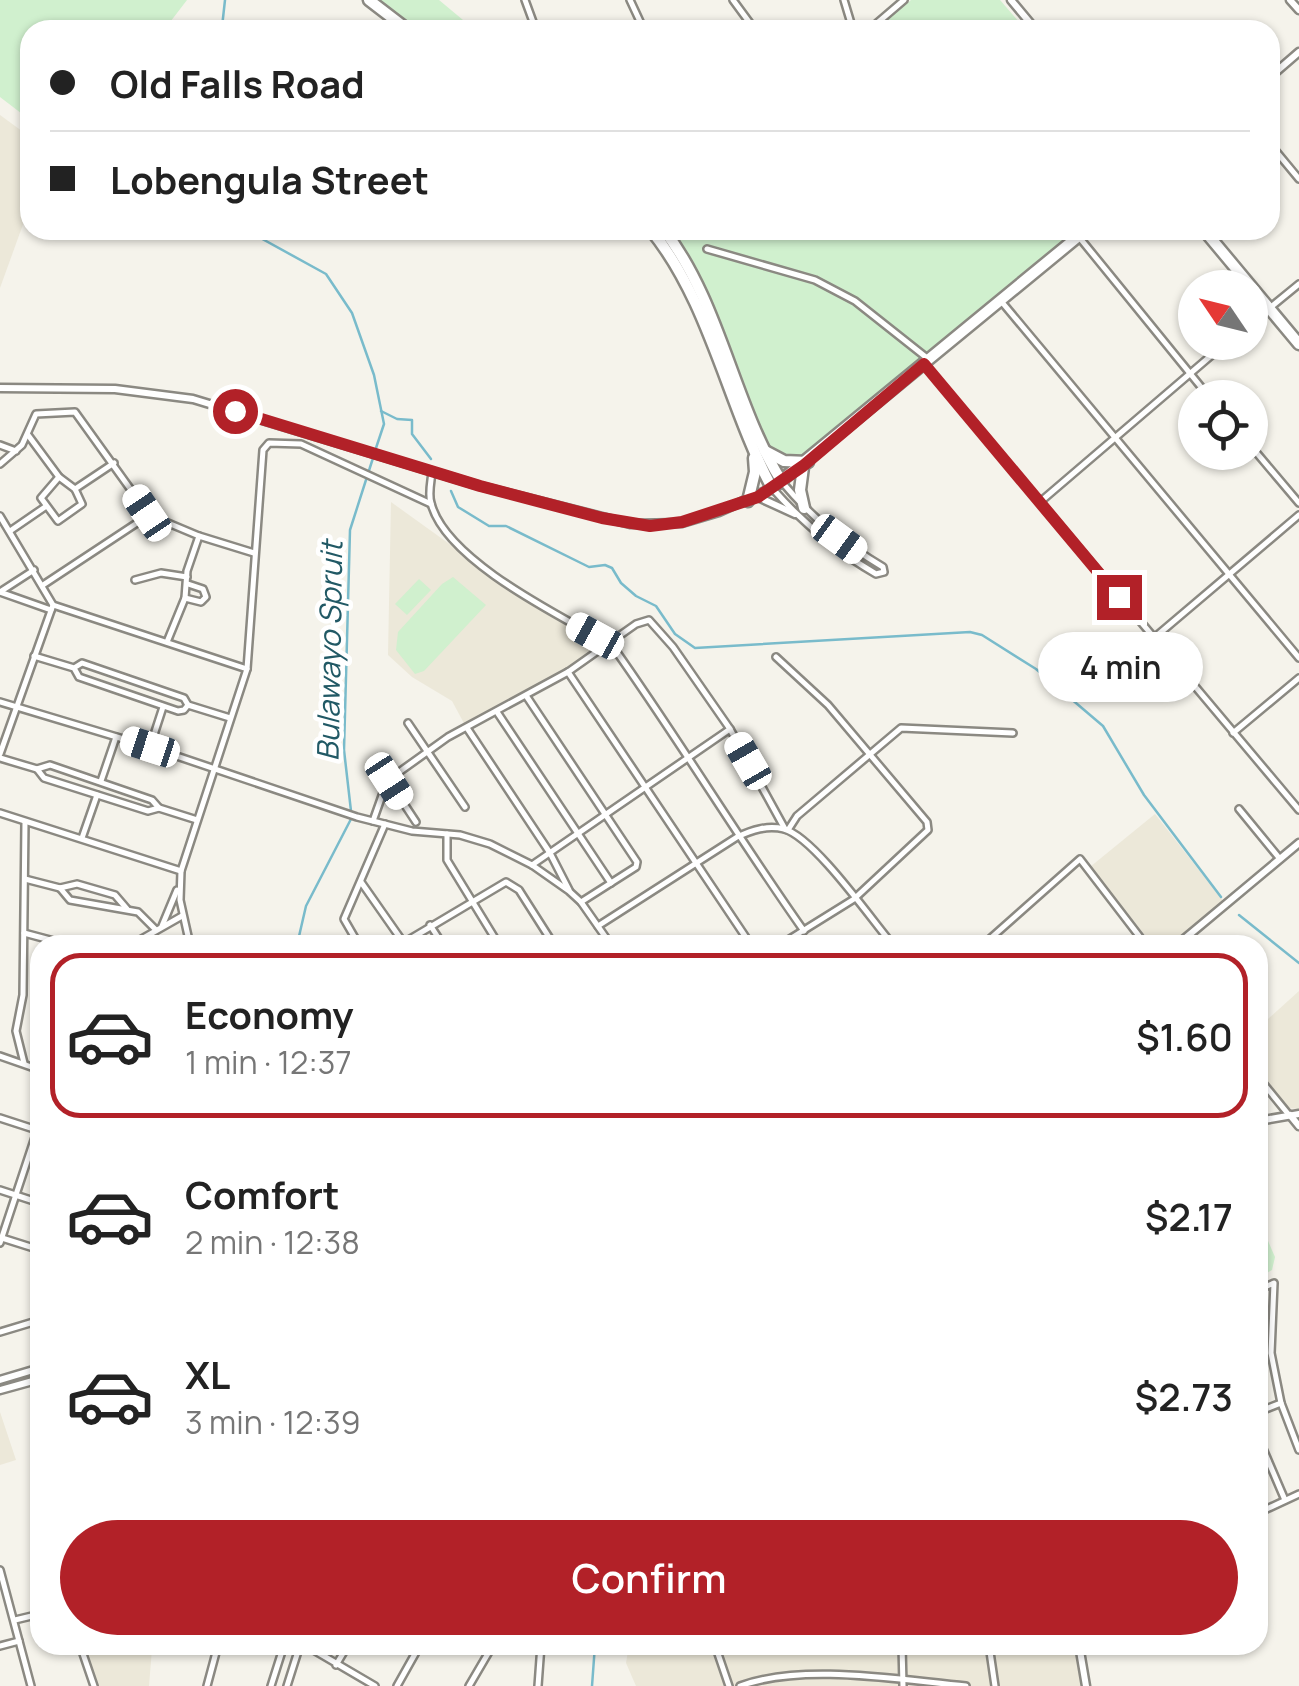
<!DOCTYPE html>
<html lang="en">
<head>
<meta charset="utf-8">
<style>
	body { margin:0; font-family:Manrope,sans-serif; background:#f2f2f2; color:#222; height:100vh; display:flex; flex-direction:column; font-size:38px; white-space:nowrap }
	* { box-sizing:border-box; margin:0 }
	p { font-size:32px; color:#767676 }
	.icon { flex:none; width:55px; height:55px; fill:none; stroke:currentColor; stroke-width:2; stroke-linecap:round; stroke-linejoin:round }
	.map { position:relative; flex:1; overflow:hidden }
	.drawer { position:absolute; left:30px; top:935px; width:1238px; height:720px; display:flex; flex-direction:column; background:#fff; border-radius:30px; box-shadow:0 2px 8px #0004 }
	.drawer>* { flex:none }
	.guide { position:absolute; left:20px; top:20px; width:1260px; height:220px; border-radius:30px; box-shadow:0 2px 8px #0004; display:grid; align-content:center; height:220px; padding:0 30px; background:#fff }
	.needle { width:65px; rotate:305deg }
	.tools { position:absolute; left:1178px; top:270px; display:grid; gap:20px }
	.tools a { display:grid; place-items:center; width:90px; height:90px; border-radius:50%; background:#fff; box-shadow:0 2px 8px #0004; font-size:50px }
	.end { position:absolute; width:45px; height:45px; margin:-22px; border:12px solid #b22128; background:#fff; box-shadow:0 0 0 5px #fff }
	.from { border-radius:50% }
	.bubble { position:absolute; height:70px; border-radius:35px; background:#fff; box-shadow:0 2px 8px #0004; font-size:32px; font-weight:600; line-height:70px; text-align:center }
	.car { position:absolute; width:30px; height:60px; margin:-30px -15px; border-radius:12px; box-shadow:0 0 8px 2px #0007; background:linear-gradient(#fff 24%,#345 0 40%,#fff 0 76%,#345 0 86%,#fff 0) }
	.guide b { display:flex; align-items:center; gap:35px; height:95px; font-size:38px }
	.guide b+b { border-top:2px solid #e0e0e0 }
	.guide i { width:25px; height:25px; background:#222 }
	ul { padding:18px 0 0; list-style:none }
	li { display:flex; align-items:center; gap:30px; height:165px; margin:0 20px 15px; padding:0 10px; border:5px solid transparent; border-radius:30px }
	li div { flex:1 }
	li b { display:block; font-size:38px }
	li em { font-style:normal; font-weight:600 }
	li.current { border-color:#b22128 }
	li>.icon { width:90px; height:90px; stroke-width:1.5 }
	.button { display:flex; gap:20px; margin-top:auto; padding:20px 30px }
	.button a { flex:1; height:115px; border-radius:60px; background:#b22128; color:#fff; font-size:40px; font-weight:600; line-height:115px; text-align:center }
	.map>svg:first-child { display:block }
	.built { fill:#ece8d9 }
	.green { fill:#d0f0ce }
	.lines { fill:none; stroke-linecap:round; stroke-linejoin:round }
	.stream { stroke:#79bbcb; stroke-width:2.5 }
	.minor-casing { stroke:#8b8982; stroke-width:10 }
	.tertiary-casing { stroke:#8b8982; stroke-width:11 }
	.trunk-casing { stroke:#8b8982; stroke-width:15 }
	.minor { stroke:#fff; stroke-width:5 }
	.tertiary { stroke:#fff; stroke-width:6 }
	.trunk { stroke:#fff; stroke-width:10 }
	.route { stroke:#b22128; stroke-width:12 }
	.labels { text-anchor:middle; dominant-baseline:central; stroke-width:9; stroke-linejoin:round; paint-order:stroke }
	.water-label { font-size:30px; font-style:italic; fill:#215965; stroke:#fff }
</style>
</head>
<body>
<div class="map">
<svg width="1299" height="1686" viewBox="0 0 1299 1686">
	<rect width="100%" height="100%" fill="#f5f3eb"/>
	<!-- built -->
	<g class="built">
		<polygon points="0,115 30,137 30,205 0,288"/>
		<polygon points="391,502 487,571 605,643 568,671 466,727 452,701 412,677 388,655"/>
		<polygon points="1155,814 1224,902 1173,945 1153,945 1090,867"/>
		<polygon points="1299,991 1299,1109 1287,1108 1258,1073 1258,1028"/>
		<polygon points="0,1412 16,1460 0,1465"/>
		<polygon points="85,1645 130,1645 152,1649 149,1686 96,1686"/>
		<polygon points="629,1645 1078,1645 1085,1686 636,1686 626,1663"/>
	</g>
	<!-- green -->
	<g class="green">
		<polygon points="0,0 187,0 164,30 30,30 30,120 0,97"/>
		<polygon points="376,0 439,0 475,30 415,30"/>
		<polygon points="911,0 1000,0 1026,30 875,30"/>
		<polygon points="667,230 1078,230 1078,231 804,456 792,459 765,447 694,266"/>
		<polygon points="453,577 486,605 424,671 415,674 396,650 398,632 442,584"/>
		<polygon points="419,579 431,590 407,615 395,604"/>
		<polygon points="1258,1218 1275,1257 1272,1270 1258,1278"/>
	</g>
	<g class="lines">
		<!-- stream -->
		<g class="stream">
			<polyline points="218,30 222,27 225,0"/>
			<polyline points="246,230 326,274 352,313 374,375 384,424 375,451"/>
			<polyline points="381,411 397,419 412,420 412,434 431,459"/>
			<polyline points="451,491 458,507 489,526 506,526 589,567 605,565 612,568 621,583 636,596 656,606 675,634 695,648 970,632 982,635 1036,669 1103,726 1144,795 1221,897"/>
			<polyline points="351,811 344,750 350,530 373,458"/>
			<polyline points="1239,915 1299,963"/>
			<polyline points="297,945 306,906 351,819"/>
			<polyline points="592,1686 595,1645"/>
		</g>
		<!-- minor casing -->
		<g class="minor-casing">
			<g id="minor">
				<polyline points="525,0 536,30"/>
				<polyline points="630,0 644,30"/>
				<polyline points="733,0 755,30"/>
				<polyline points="844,0 853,30"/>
				<polyline points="869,30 904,0"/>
				<polyline points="1270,144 1299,179"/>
				<polyline points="1079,237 1210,398"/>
				<polyline points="707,249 815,280 855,301 927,358"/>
				<polyline points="1001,301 1299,658"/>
				<polyline points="1250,324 1299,284"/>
				<polyline points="924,364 1299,810"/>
				<polyline points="28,435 59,477"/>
				<polyline points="0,445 16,451"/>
				<polyline points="1250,445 1299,503"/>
				<polyline points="0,464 22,445 36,414 75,412 149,515 199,536 254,553"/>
				<path d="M 432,472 C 431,482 428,494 431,503 C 445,560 560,616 608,643 L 616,651 C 681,743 739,839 804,931"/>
				<polygon points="59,477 75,489 82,504 58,521 41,498"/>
				<polyline points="75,489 114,463"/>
				<path d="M 773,489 C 803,523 836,551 876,574 L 884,572 L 883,567 C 843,543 812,518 782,482"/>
				<polyline points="1040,502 1227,342"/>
				<polyline points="0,516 53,605 0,754"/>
				<polyline points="10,531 45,507"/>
				<polyline points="135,580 161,573 187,577"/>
				<polyline points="43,585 149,515"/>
				<polyline points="0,592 51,610"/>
				<polyline points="0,592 34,570"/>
				<polyline points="185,598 201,602 206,597 203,589 188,584"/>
				<polyline points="53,605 247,669"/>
				<polyline points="1154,638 1299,515"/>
				<polyline points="167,642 185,598 187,571 199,536"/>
				<polyline points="34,656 74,668 82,663 184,698 188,705 184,710 178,711 79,677 74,668"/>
				<polyline points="776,657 828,705 927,822 928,830 854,899 780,945"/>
				<polyline points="568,672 751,945"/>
				<polyline points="527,697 637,862 636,867 581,902"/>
				<polyline points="0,702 150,747 357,817 412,831 460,835 490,844 532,865 569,891 581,902 611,945"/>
				<polyline points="188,705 230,718"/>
				<polyline points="497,712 611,883"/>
				<polyline points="408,723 465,807"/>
				<polyline points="467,728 550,853 569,890"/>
				<polyline points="1233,733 1299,678"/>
				<polyline points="150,747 163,707"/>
				<polyline points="0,758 37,769"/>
				<polygon points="50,765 152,800 159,808 148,811 44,778 37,769"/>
				<polyline points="101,781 116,737"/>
				<polyline points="389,781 416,822"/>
				<polyline points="159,808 197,820"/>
				<polyline points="1239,809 1280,859"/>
				<polyline points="0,813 181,871"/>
				<polyline points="373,821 384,790 395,775 448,737 568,672 636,624 649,620 673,647 730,729 785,829"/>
				<polyline points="788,830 797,816 901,728 1013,733"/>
				<polyline points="447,834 447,860 499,945"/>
				<polyline points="82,838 97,795"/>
				<polyline points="532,865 730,729"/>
				<polyline points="25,879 60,888 77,884 115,895 127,909"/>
				<polyline points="361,882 403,942"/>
				<polyline points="60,888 70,900 138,912 156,930"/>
				<polyline points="430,925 443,945"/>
				<polyline points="162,926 177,890"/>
				<path d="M 598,926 L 737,837 C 752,830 767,825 784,829 C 814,837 871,919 893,945"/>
				<polyline points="24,933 69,945"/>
				<polyline points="131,945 182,916"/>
				<polyline points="190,945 180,900 181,871 247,669 263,450 269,443 301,444 431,504"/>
				<polyline points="359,945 344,919 385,824"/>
				<polyline points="400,945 506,882 519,890 554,945"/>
				<polyline points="983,945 1080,859 1146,945"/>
				<polyline points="0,1056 40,1070"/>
				<polyline points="24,1063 16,1031 23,995 25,822"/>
				<polyline points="1258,1077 1289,1115"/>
				<polyline points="0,1118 37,1130"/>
				<polyline points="0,1190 40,1203"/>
				<polyline points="2,1238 40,1250"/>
				<polyline points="0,1243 40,1122"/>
				<polyline points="1258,1290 1274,1283 1271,1353 1281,1403"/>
				<polyline points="0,1332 40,1320"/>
				<polyline points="1258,1412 1281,1403 1299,1450"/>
				<polyline points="1258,1437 1285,1500"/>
				<polyline points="1258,1513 1299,1494"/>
				<polyline points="0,1570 31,1686"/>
				<polyline points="15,1620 40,1614"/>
				<polyline points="80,1645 94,1686"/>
				<polyline points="305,1645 375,1686"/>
				<polyline points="715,1645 729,1686"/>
				<polyline points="902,1645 903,1686"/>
				<polyline points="989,1645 995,1686"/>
				<polyline points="0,1646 19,1641"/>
				<polyline points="336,1665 348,1645"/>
				<polyline points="207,1686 218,1645"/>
				<polyline points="271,1686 284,1645"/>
				<polyline points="287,1686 300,1645"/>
				<polyline points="397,1686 420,1645"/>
				<polyline points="469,1686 493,1645"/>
				<polyline points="538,1686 541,1645"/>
				<path d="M 740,1686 C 803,1663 899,1680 966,1686"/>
			</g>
		</g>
		<!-- tertiary casing -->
		<g class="tertiary-casing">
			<g id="tertiary">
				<polyline points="1011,0 1036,30"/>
				<polyline points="1290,0 1299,10"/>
				<polyline points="1270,77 1299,52"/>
				<polyline points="0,388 115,389 193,399 480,486 630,524 682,523 719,512 772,488"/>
				<polyline points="758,497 795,514"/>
				<polyline points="1177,945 1299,843"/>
				<polyline points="1290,1115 1299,1126"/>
				<polyline points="1258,1121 1299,1114"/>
				<polyline points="0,1380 40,1368"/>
				<polyline points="0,1390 40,1379"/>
				<polyline points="1079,1645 1086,1686"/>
			</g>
		</g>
		<!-- trunk casing -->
		<g class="trunk-casing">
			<g id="trunk">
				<polyline points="369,0 408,30"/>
				<path d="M 651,230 C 710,302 728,406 772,488 L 1086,230"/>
				<path d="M 664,230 C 721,304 733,404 782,482"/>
				<polyline points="1204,230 1299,344"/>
				<polyline points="765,451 784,461 808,462"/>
				<polyline points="803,467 800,490 804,508"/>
				<polyline points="748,501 755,472 754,458"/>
			</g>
		</g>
		<!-- minor -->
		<use href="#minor" class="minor"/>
		<!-- tertiary -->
		<use href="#tertiary" class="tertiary"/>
		<!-- trunk -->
		<use href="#trunk" class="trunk"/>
	</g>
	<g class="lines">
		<!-- route -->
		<polyline class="route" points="235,411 480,486 602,518 650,526 682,522 758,497 803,466 924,364 1119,597"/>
	</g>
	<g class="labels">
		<!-- water labels -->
		<g class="water-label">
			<text transform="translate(329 651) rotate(-89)">Bulawayo Spruit</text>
		</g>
	</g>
</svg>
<div class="tools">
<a><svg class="needle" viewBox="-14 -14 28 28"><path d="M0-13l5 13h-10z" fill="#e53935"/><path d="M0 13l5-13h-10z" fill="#767676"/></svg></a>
<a><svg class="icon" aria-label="locate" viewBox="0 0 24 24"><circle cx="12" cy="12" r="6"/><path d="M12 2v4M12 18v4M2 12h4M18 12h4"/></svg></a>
</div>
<i class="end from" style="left:235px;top:411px"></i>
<i class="end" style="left:1119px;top:597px"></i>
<div class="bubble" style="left:1038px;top:632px;width:165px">4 min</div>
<i class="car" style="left:147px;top:513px;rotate:326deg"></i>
<i class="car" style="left:839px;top:539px;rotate:126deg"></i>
<i class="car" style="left:595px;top:636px;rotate:299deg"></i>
<i class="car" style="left:150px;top:747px;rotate:288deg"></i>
<i class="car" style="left:748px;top:761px;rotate:330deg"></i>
<i class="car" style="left:389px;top:781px;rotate:147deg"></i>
<div class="guide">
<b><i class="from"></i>Old Falls Road</b>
<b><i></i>Lobengula Street</b>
</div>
<section class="drawer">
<ul>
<li class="current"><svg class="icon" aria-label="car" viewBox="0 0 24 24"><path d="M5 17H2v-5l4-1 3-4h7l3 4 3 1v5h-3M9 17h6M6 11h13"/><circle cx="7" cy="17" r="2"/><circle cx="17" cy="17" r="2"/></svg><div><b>Economy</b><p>1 min · 12:37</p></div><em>$1.60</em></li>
<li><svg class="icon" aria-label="car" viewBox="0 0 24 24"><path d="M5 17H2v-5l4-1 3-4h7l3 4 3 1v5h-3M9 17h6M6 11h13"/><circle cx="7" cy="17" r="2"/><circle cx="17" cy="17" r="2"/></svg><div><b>Comfort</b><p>2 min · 12:38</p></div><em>$2.17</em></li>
<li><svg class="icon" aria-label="car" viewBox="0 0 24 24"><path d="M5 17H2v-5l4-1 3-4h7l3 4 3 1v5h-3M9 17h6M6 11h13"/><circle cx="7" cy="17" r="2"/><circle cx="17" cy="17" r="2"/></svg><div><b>XL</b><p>3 min · 12:39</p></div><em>$2.73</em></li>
</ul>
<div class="button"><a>Confirm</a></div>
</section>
</div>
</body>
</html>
